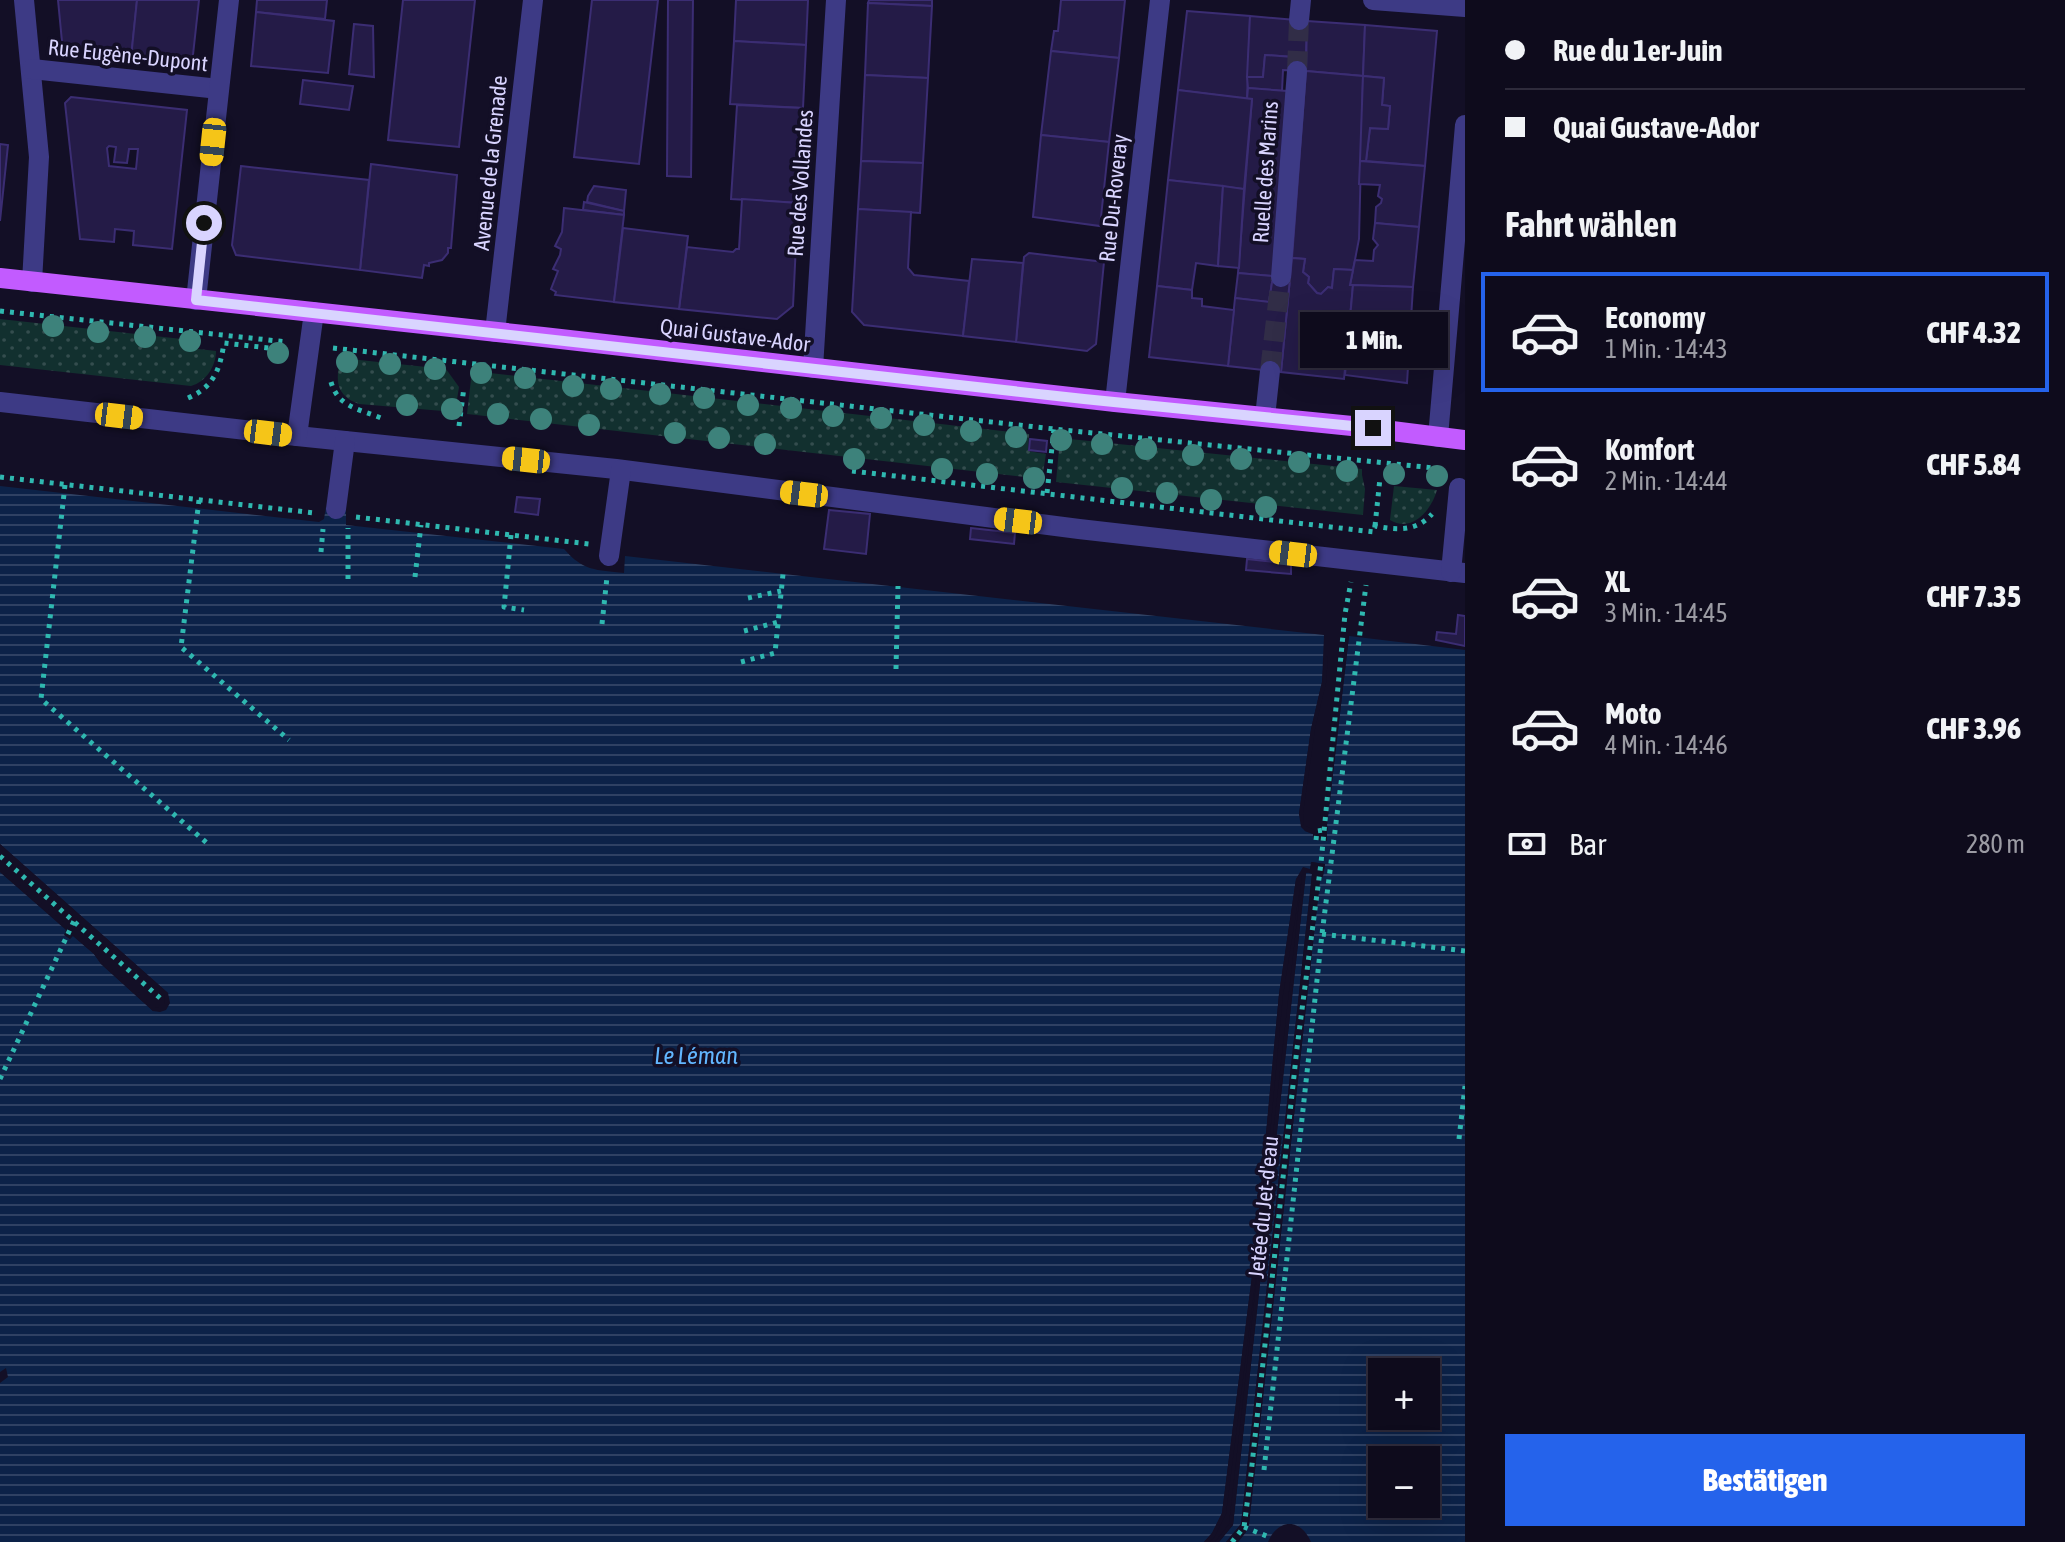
<!DOCTYPE html>
<html lang="de">
<head>
<meta charset="utf-8">
<style>
	body { margin:0; font-family:"Asap Condensed",sans-serif; background:#171425; color:#f1f3f6; height:100vh; display:flex; flex-direction:column; font-size:30px; white-space:nowrap }
	* { box-sizing:border-box; margin:0 }
	p { font-size:26px; color:#9b9ba3 }
	.icon { flex:none; width:44px; height:44px; fill:none; stroke:currentColor; stroke-width:2; stroke-linecap:round; stroke-linejoin:round }
	.map { position:relative; flex:1; overflow:hidden }
	.sheet { display:flex; flex-direction:column; background:#0e0b1c; width:600px }
	.sheet>* { flex:none }
	.top-card { display:grid; align-content:center; height:176px; padding:0 40px; background:#0e0b1c }
	.tools { position:absolute; left:1368px; top:1358px; display:grid; gap:16px }
	.tools a { display:grid; place-items:center; width:72px; height:72px; border-radius:0px; background:#0e0b1c; box-shadow:0 8px 32px #0002,0 0 0 2px #2e2b3b; font-size:40px }
	.end { position:absolute; width:36px; height:36px; margin:-18px; border:10px solid #d9d4ff; background:#111; box-shadow:0 0 0 4px #111 }
	.from { border-radius:50% }
	.bubble { position:absolute; height:56px; border-radius:0px; background:#0e0b1c; box-shadow:0 8px 32px #0002,0 0 0 2px #2e2b3b; font-size:26px; font-weight:800; line-height:56px; text-align:center }
	.car { position:absolute; width:24px; height:48px; margin:-24px -12px; border-radius:10px; box-shadow:0 0 6px 2px #0007; background:linear-gradient(#f5c518 24%,#345 0 40%,#f5c518 0 76%,#345 0 86%,#f5c518 0) }
	.top-card b { display:flex; align-items:center; gap:28px; height:76px; font-size:30px }
	.top-card b+b { border-top:2px solid #2e2b3b }
	.top-card i { width:20px; height:20px; background:#f1f3f6 }
	ul { padding:0; list-style:none }
	li { display:flex; align-items:center; gap:24px; height:120px; margin:0 16px 12px; padding:0 24px; border:4px solid transparent; border-radius:0px }
	li div { flex:1 }
	li b { display:block; font-size:30px }
	li em { font-style:normal; font-weight:800 }
	li.active { border-color:#2563eb }
	li>.icon { width:72px; height:72px; stroke-width:1.5 }
	h2 { padding:0 40px; font-size:36px; line-height:96px }
	.pay { display:flex; align-items:center; gap:20px; height:88px; padding:0 40px; font-size:30px }
	.pay p { margin-inline-start:auto }
	.button { display:flex; gap:16px; margin-top:auto; padding:16px 40px }
	.button a { flex:1; height:92px; border-radius:0px; background:#2563eb; color:#fff; font-size:32px; font-weight:800; line-height:92px; text-align:center }
	main { display:flex; flex:1; min-height:0 }
	.map>svg:first-child { display:block }
	.grass { fill:url(#grass-dots) }
	.water { fill:url(#water-rules); fill-rule:evenodd }
	.pier { fill:#130f26 }
	.building { fill:#241b47; stroke:#3b2d73; stroke-width:2; fill-rule:evenodd }
	.lines { fill:none; stroke-linecap:round; stroke-linejoin:round }
	.minor-tunnel { stroke:#312d47; stroke-width:20; stroke-dasharray:20 10; stroke-linecap:butt }
	.path { stroke:#2fb8b0; stroke-width:5; stroke-dasharray:4 6; stroke-linecap:butt }
	.minor { stroke:#3d3a85; stroke-width:20 }
	.major { stroke:#c25bff; stroke-width:20 }
	.tree { fill:#3d827b }
	.route { stroke:#d9d4ff; stroke-width:10 }
	.labels { text-anchor:middle; dominant-baseline:central; stroke-width:7; stroke-linejoin:round; paint-order:stroke }
	.street-label { font-size:22px; fill:#d9d4ff; stroke:#130f26 }
	.water-label { font-size:24px; font-style:italic; fill:#62b6ff; stroke:#130f26 }
</style>
</head>
<body>
<main>
<div class="map">
<svg width="1465" height="1542" viewBox="0 0 1465 1542">
	<defs>
		<pattern id="grass-dots" width="8" height="8" patternUnits="userSpaceOnUse" patternTransform="scale(2)"><rect width="8" height="8" fill="#12302f"/><path d="M2 2h.1M6 6h.1" fill="none" stroke="#344d4e" stroke-width="1.8" stroke-linecap="round"/></pattern>
		<pattern id="water-rules" width="6" height="5" patternUnits="userSpaceOnUse" patternTransform="scale(2)"><rect width="6" height="5" fill="#0c2248"/><path d="M0 2.5h6" fill="none" stroke="#2f4163"/></pattern>
	</defs>
	<rect width="100%" height="100%" fill="#130f26"/>
	<!-- grass -->
	<g class="grass">
		<path d="M 0,319 L 191,340 L 190,348 L 216,351 C 216,366 206,382 191,386 L 0,365 Z"/>
		<path d="M 340,358 L 446,369 L 459,387 L 455,412 L 359,404 C 335,395 336,381 340,358 Z"/>
		<polygon points="472,371 1029,434 1028,451 1046,454 1042,479 467,414"/>
		<polygon points="1060,438 1362,469 1362,475 1365,489 1363,515 1056,482"/>
		<path d="M 1394,486 L 1437,490 C 1431,511 1412,533 1390,520 Z"/>
	</g>
	<!-- water -->
	<g class="water">
		<path d="M 0,486 L 319,522 L 324,519 L 326,507 L 346,511 L 346,525 L 564,549 C 583,571 596,570 624,573 L 625,556 L 1324,635 L 1322,682 L 1311,729 L 1299,814 L 1305,831 L 1313,834 L 1323,841 L 1328,829 L 1327,825 L 1349,636 L 1465,650 L 1465,1542 L 1311,1542 C 1301,1518 1278,1518 1268,1542 L 1238,1542 L 1246,1532 L 1249,1524 L 1320,880 L 1323,876 L 1325,864 L 1312,862 L 1310,869 L 1296,879 L 1279,994 L 1255,1252 L 1222,1513 L 1212,1533 L 1204,1542 L 0,1542 L 0,1383 L 8,1377 L 6,1368 L 0,1372 L 0,872 L 67,930 L 65,935 L 70,939 L 72,935 L 94,954 L 101,964 L 153,1011 L 165,1010 L 168,993 L 0,844 ZM 1382,1372 L 1426,1372 L 1426,1416 L 1382,1416 ZM 1382,1460 L 1426,1460 L 1426,1504 L 1382,1504 Z"/>
		<polygon points="1306,872 1312,874 1241,1524 1226,1542 1219,1542 1233,1525"/>
	</g>
	<!-- pier -->
	<g class="pier">
		<polygon points="1345,636 1349,636 1327,825 1327,841 1316,840 1313,839 1313,834 1305,831 1301,827 1299,814 1311,729 1322,682 1324,658 1328,656 1326,683 1315,729 1303,814 1304,825 1316,831 1317,836 1323,837 1323,825"/>
		<polygon points="0,844 168,993 170,1003 166,1010 160,1012 153,1011 101,964 94,954 73,936 70,939 64,935 66,930 0,872 0,868 69,927 70,932 75,932 97,951 104,962 155,1007 159,1008 165,1004 164,995 0,850"/>
		<polygon points="1311,862 1325,864 1323,876 1320,880 1249,1524 1246,1532 1238,1542 1234,1542 1243,1528 1231,1542 1226,1542 1241,1524 1312,874 1310,872 1306,873 1233,1525 1219,1542 1215,1542 1229,1524 1302,876 1283,995 1259,1252 1226,1514 1215,1536 1210,1542 1204,1542 1212,1533 1222,1513 1255,1252 1279,994 1296,879 1303,867 1310,869"/>
	</g>
	<!-- building -->
	<g class="building">
		<polygon points="58,0 137,0 131,58 63,52"/>
		<polygon points="137,0 199,0 192,64 131,58"/>
		<polygon points="257,0 327,0 325,19 256,12"/>
		<polygon points="403,0 475,0 459,147 388,140"/>
		<polygon points="592,0 658,0 639,164 574,157"/>
		<polygon points="668,0 693,0 691,177 667,176"/>
		<polygon points="736,0 808,0 806,45 734,41"/>
		<polygon points="869,0 932,0 932,6 868,3"/>
		<polygon points="1061,0 1125,0 1119,58 1051,51 1054,31 1058,31"/>
		<polygon points="868,3 932,6 928,78 865,75"/>
		<polygon points="1187,11 1250,16 1247,99 1178,90"/>
		<polygon points="256,12 334,21 328,73 251,66"/>
		<polygon points="1250,16 1307,21 1306,58 1265,55 1263,77 1247,77"/>
		<polygon points="1307,21 1365,25 1363,76 1306,71"/>
		<polygon points="354,24 373,26 374,77 349,74"/>
		<polygon points="1365,25 1437,31 1425,166 1366,161 1370,128 1388,129 1390,106 1382,105 1384,78 1363,76"/>
		<polygon points="734,41 806,45 803,108 730,104"/>
		<polygon points="1051,51 1119,58 1109,142 1041,135"/>
		<polygon points="1265,55 1306,58 1306,71 1283,70 1282,91 1248,88 1247,77 1263,77"/>
		<polygon points="1306,71 1363,76 1359,239 1353,270 1334,269 1332,288 1328,287 1321,294 1317,293 1308,283 1309,277 1303,272 1305,259 1292,258"/>
		<polygon points="865,75 928,78 923,163 861,161"/>
		<polygon points="1363,76 1384,78 1382,105 1390,106 1388,129 1370,128 1366,161 1360,161"/>
		<polygon points="303,80 353,86 349,110 300,104"/>
		<polygon points="1248,88 1287,91 1273,276 1238,273 1252,99 1247,99"/>
		<polygon points="1178,90 1252,99 1244,189 1168,180"/>
		<path d="M 71,97 L 187,110 L 172,249 L 133,245 L 134,231 L 115,229 L 114,242 L 80,239 L 65,103 ZM 109,146 L 116,147 L 114,162 L 127,163 L 129,149 L 138,149 L 136,169 L 109,166 L 107,148 Z"/>
		<polygon points="737,105 803,108 798,203 731,199"/>
		<polygon points="1041,135 1109,142 1100,226 1033,217"/>
		<polygon points="0,144 8,145 0,221"/>
		<polygon points="861,161 923,163 920,213 858,209"/>
		<polygon points="1360,161 1425,166 1419,227 1375,223 1376,207 1381,203 1382,199 1378,196 1380,185 1359,184"/>
		<polygon points="371,164 457,175 451,248 448,248 448,253 442,260 429,263 429,266 424,265 422,278 360,270"/>
		<polygon points="241,166 369,180 360,270 236,255 232,245"/>
		<polygon points="1168,180 1223,186 1218,266 1196,263 1192,290 1157,286"/>
		<polygon points="594,186 626,190 624,211 587,202 588,196"/>
		<polygon points="1223,186 1244,189 1239,268 1218,266"/>
		<polygon points="742,199 798,203 793,306 777,319 679,309 687,247 733,252 736,249 739,249"/>
		<polygon points="584,202 624,211 624,215 583,210"/>
		<polygon points="564,208 624,215 614,302 555,295 556,292 551,289 558,271 553,269 560,255 561,249 555,246 562,232"/>
		<polygon points="858,209 911,212 908,268 914,275 969,281 963,336 864,325 852,312"/>
		<polygon points="1375,223 1419,227 1413,287 1350,285 1355,260 1373,261 1374,250 1378,245 1373,239"/>
		<polygon points="623,228 688,236 679,309 614,302"/>
		<polygon points="1029,253 1104,262 1096,344 1087,351 1016,342 1024,257"/>
		<polygon points="1292,258 1305,259 1303,272 1309,277 1308,283 1317,293 1321,294 1328,287 1332,288 1334,269 1353,270 1350,285 1353,285 1344,379 1281,372"/>
		<polygon points="972,259 1023,263 1016,342 963,336"/>
		<polygon points="1238,273 1273,276 1269,302 1235,298"/>
		<polygon points="1273,276 1290,278 1281,372 1228,366 1235,298 1269,302"/>
		<polygon points="1353,285 1413,287 1407,383 1345,375"/>
		<polygon points="1157,286 1192,290 1192,298 1202,299 1202,306 1234,310 1228,366 1149,357"/>
		<polygon points="1030,439 1047,441 1046,452 1029,450"/>
		<polygon points="517,497 540,499 538,515 515,512"/>
		<polygon points="829,510 870,514 866,554 824,549"/>
		<polygon points="971,528 1015,533 1014,544 970,539"/>
		<polygon points="1247,559 1291,564 1291,574 1246,570"/>
		<polygon points="1458,615 1465,616 1465,646 1436,640 1437,632 1456,634"/>
	</g>
	<g class="lines">
		<!-- minor-tunnel -->
		<g class="minor-tunnel">
			<polyline points="1297,71 1299,20"/>
			<polyline points="1270,371 1281,277"/>
		</g>
		<!-- path -->
		<g class="path">
			<polyline points="0,311 287,342"/>
			<polyline points="333,348 1054,429 1444,469"/>
			<path d="M 331,382 C 338,407 359,409 381,418"/>
			<path d="M 188,398 C 214,387 220,369 224,343 L 287,350"/>
			<polyline points="459,426 464,387"/>
			<path d="M 852,471 L 1374,532 L 1375,526 C 1397,530 1416,532 1432,514"/>
			<polyline points="0,477 315,513"/>
			<polyline points="65,485 41,699 208,844"/>
			<polyline points="1047,493 1054,429"/>
			<polyline points="199,500 181,647 289,740"/>
			<polyline points="356,517 589,544"/>
			<polyline points="1375,526 1380,478"/>
			<polyline points="511,535 504,607 524,610"/>
			<polyline points="321,552 323,529"/>
			<polyline points="415,577 421,525"/>
			<polyline points="348,579 348,528"/>
			<polyline points="748,598 781,591"/>
			<polyline points="602,624 607,577"/>
			<polyline points="744,631 778,622"/>
			<polyline points="741,662 775,653 783,574"/>
			<polyline points="896,669 898,586"/>
			<polyline points="1316,840 1317,831 1324,830"/>
			<polyline points="0,856 160,998"/>
			<polyline points="1322,934 1465,951"/>
			<polyline points="0,1079 74,921"/>
			<polyline points="1459,1139 1465,1086"/>
			<polyline points="1264,1470 1322,934 1366,585"/>
			<polyline points="1244,1527 1269,1537"/>
			<polyline points="1232,1542 1244,1527 1251,1474 1297,1048 1321,863 1345,614 1351,582"/>
		</g>
		<!-- minor -->
		<g class="minor">
			<polyline points="24,0 39,157 32,282"/>
			<polyline points="1373,0 1465,7"/>
			<polyline points="1299,20 1301,0"/>
			<polyline points="32,69 219,89"/>
			<polyline points="1281,277 1297,71"/>
			<polyline points="196,300 229,0"/>
			<polyline points="495,332 533,0"/>
			<polyline points="813,368 836,0"/>
			<polyline points="0,402 297,436 616,469 1079,529 1465,573"/>
			<polyline points="1115,402 1160,0"/>
			<polyline points="1265,417 1270,371"/>
			<polyline points="297,436 314,312"/>
			<polyline points="1438,437 1465,125"/>
			<polyline points="336,509 345,441"/>
			<polyline points="609,556 621,470"/>
			<polyline points="1451,572 1459,488"/>
		</g>
		<!-- major -->
		<polyline class="major" points="0,278 543,337 1115,402 1352,426 1465,440"/>
	</g>
	<!-- trees -->
	<g class="tree">
		<circle cx="53" cy="326" r="11"/>
		<circle cx="98" cy="332" r="11"/>
		<circle cx="145" cy="337" r="11"/>
		<circle cx="190" cy="341" r="11"/>
		<circle cx="278" cy="353" r="11"/>
		<circle cx="347" cy="362" r="11"/>
		<circle cx="390" cy="364" r="11"/>
		<circle cx="435" cy="369" r="11"/>
		<circle cx="481" cy="373" r="11"/>
		<circle cx="525" cy="378" r="11"/>
		<circle cx="573" cy="386" r="11"/>
		<circle cx="611" cy="389" r="11"/>
		<circle cx="660" cy="394" r="11"/>
		<circle cx="704" cy="398" r="11"/>
		<circle cx="407" cy="405" r="11"/>
		<circle cx="748" cy="405" r="11"/>
		<circle cx="791" cy="408" r="11"/>
		<circle cx="452" cy="409" r="11"/>
		<circle cx="498" cy="414" r="11"/>
		<circle cx="833" cy="416" r="11"/>
		<circle cx="881" cy="418" r="11"/>
		<circle cx="541" cy="419" r="11"/>
		<circle cx="589" cy="425" r="11"/>
		<circle cx="924" cy="425" r="11"/>
		<circle cx="971" cy="431" r="11"/>
		<circle cx="675" cy="433" r="11"/>
		<circle cx="1016" cy="437" r="11"/>
		<circle cx="719" cy="438" r="11"/>
		<circle cx="1061" cy="440" r="11"/>
		<circle cx="765" cy="444" r="11"/>
		<circle cx="1102" cy="444" r="11"/>
		<circle cx="1146" cy="449" r="11"/>
		<circle cx="1193" cy="455" r="11"/>
		<circle cx="854" cy="459" r="11"/>
		<circle cx="1241" cy="459" r="11"/>
		<circle cx="1299" cy="462" r="11"/>
		<circle cx="942" cy="469" r="11"/>
		<circle cx="1347" cy="471" r="11"/>
		<circle cx="987" cy="474" r="11"/>
		<circle cx="1394" cy="474" r="11"/>
		<circle cx="1437" cy="476" r="11"/>
		<circle cx="1034" cy="478" r="11"/>
		<circle cx="1122" cy="488" r="11"/>
		<circle cx="1167" cy="493" r="11"/>
		<circle cx="1211" cy="500" r="11"/>
		<circle cx="1266" cy="507" r="11"/>
	</g>
	<g class="lines">
		<!-- route -->
		<polyline class="route" points="204,223 196,300 1084,399 1373,428"/>
	</g>
	<g class="labels">
		<!-- street labels -->
		<g class="street-label">
			<text transform="translate(128 55) rotate(6)">Rue Eugène-Dupont</text>
			<text transform="translate(490 163) rotate(-84)">Avenue de la Grenade</text>
			<text transform="translate(1265 172) rotate(-86)">Ruelle des Marins</text>
			<text transform="translate(800 183) rotate(-86)">Rue des Vollandes</text>
			<text transform="translate(1113 198) rotate(-84)">Rue Du-Roveray</text>
			<text transform="translate(735 335) rotate(7)">Quai Gustave-Ador</text>
			<text transform="translate(1263 1207) rotate(-84)">Jetée du Jet-d'eau</text>
		</g>
		<!-- water labels -->
		<g class="water-label">
			<text x="696" y="1055">Le Léman</text>
		</g>
	</g>
</svg>
<div class="tools">
<a>+</a>
<a>−</a>
</div>
<i class="end from" style="left:204px;top:223px"></i>
<i class="end" style="left:1373px;top:428px"></i>
<div class="bubble" style="left:1300px;top:312px;width:148px">1 Min.</div>
<i class="car" style="left:213px;top:142px;rotate:186deg"></i>
<i class="car" style="left:119px;top:416px;rotate:97deg"></i>
<i class="car" style="left:268px;top:433px;rotate:97deg"></i>
<i class="car" style="left:526px;top:460px;rotate:276deg"></i>
<i class="car" style="left:804px;top:494px;rotate:277deg"></i>
<i class="car" style="left:1018px;top:521px;rotate:277deg"></i>
<i class="car" style="left:1293px;top:554px;rotate:277deg"></i>
</div>
<section class="sheet">
<div class="top-card">
<b><i class="from"></i>Rue du 1er-Juin</b>
<b><i></i>Quai Gustave-Ador</b>
</div>
<h2>Fahrt wählen</h2>
<ul>
<li class="active"><svg class="icon" aria-label="car" viewBox="0 0 24 24"><path d="M5 17H2v-5l4-1 3-4h7l3 4 3 1v5h-3M9 17h6M6 11h13"/><circle cx="7" cy="17" r="2"/><circle cx="17" cy="17" r="2"/></svg><div><b>Economy</b><p>1 Min. · 14:43</p></div><em>CHF 4.32</em></li>
<li><svg class="icon" aria-label="car" viewBox="0 0 24 24"><path d="M5 17H2v-5l4-1 3-4h7l3 4 3 1v5h-3M9 17h6M6 11h13"/><circle cx="7" cy="17" r="2"/><circle cx="17" cy="17" r="2"/></svg><div><b>Komfort</b><p>2 Min. · 14:44</p></div><em>CHF 5.84</em></li>
<li><svg class="icon" aria-label="car" viewBox="0 0 24 24"><path d="M5 17H2v-5l4-1 3-4h7l3 4 3 1v5h-3M9 17h6M6 11h13"/><circle cx="7" cy="17" r="2"/><circle cx="17" cy="17" r="2"/></svg><div><b>XL</b><p>3 Min. · 14:45</p></div><em>CHF 7.35</em></li>
<li><svg class="icon" aria-label="car" viewBox="0 0 24 24"><path d="M5 17H2v-5l4-1 3-4h7l3 4 3 1v5h-3M9 17h6M6 11h13"/><circle cx="7" cy="17" r="2"/><circle cx="17" cy="17" r="2"/></svg><div><b>Moto</b><p>4 Min. · 14:46</p></div><em>CHF 3.96</em></li>
</ul>
<div class="pay"><svg class="icon" aria-label="cash" viewBox="0 0 24 24"><path d="M3 7h18v10H3z"/><circle cx="12" cy="12" r="2"/></svg>Bar<p>280 m</p></div>
<div class="button"><a>Bestätigen</a></div>
</section>
</main>
</body>
</html>
